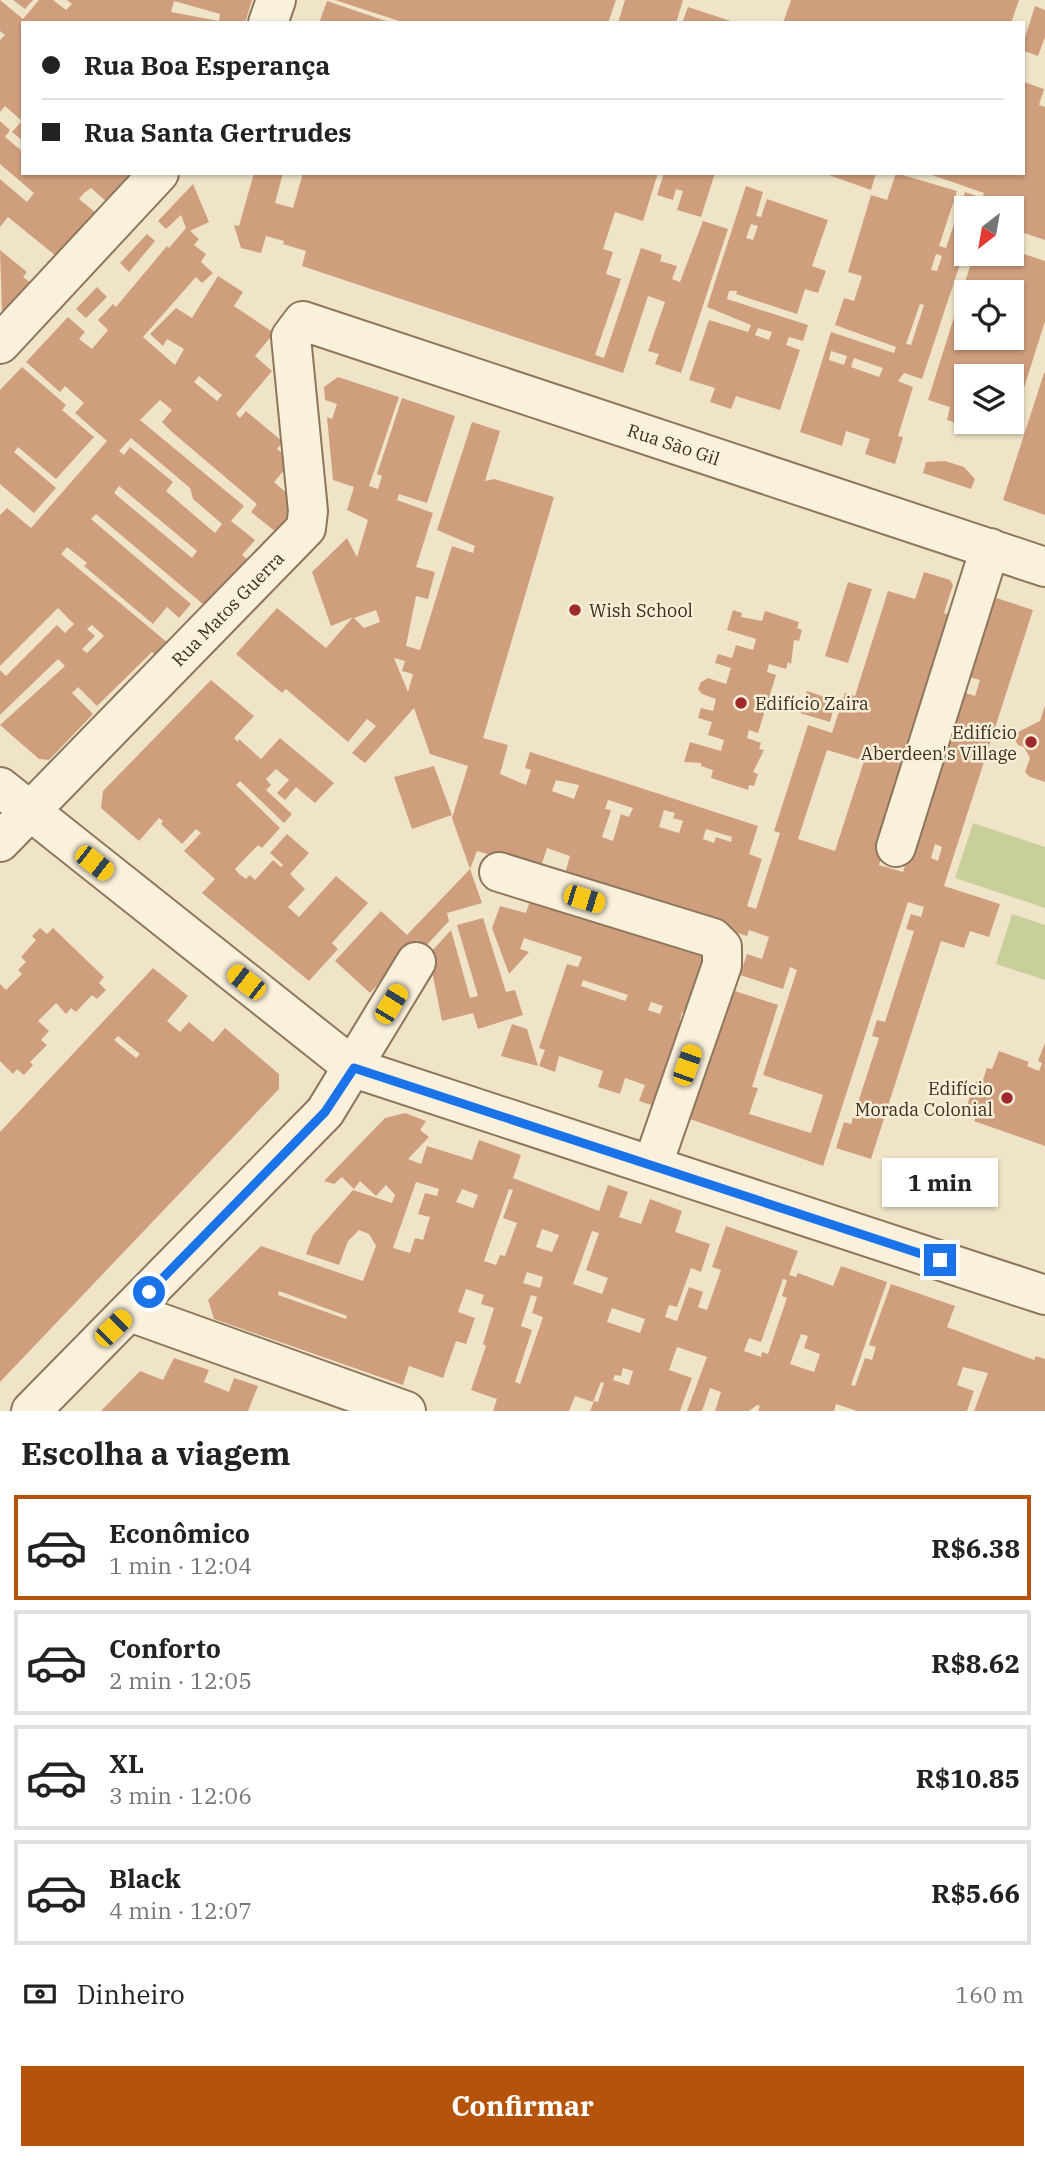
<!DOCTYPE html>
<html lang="pt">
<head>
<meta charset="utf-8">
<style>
	body { margin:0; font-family:"IBM Plex Serif",serif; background:#f6f6f6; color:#222; height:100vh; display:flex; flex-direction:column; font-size:26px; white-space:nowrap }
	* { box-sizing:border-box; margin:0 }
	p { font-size:23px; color:#767676 }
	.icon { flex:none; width:38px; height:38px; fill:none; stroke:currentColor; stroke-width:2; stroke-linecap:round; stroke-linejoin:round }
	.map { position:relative; height:1411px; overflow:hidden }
	.sheet { display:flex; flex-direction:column; background:#fff; flex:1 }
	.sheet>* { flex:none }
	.banner { position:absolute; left:21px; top:21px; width:1004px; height:154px; border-radius:0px; box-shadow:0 2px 5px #0004; display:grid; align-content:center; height:154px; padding:0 21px; background:#fff }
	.needle { width:46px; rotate:211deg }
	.tools { position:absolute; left:954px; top:196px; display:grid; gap:14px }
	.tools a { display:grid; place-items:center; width:70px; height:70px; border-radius:0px; background:#fff; box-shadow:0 2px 5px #0004; font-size:35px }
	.end { position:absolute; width:32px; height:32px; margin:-16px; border:9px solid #1a73e8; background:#fff; box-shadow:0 0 0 4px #fff }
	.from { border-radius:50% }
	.bubble { position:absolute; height:49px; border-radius:0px; background:#fff; box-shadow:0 2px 5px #0004; font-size:23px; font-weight:800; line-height:49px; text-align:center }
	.car { position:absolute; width:21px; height:42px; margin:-21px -10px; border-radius:9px; box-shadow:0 0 5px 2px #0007; background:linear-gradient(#f5c518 24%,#345 0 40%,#f5c518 0 76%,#345 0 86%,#f5c518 0) }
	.banner b { display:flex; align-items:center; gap:24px; height:66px; font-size:26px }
	.banner b+b { border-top:2px solid #e0e0e0 }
	.banner i { width:18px; height:18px; background:#222 }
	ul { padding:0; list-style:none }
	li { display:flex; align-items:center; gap:21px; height:105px; margin:0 14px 10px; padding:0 7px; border:4px solid #e0e0e0; border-radius:0px }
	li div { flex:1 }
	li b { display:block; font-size:26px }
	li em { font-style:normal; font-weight:800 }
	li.selected { border-color:#b45309 }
	li>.icon { width:63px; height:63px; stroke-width:1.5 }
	h2 { padding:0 21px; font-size:32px; line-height:84px }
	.pay { display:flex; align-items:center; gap:18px; height:77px; padding:0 21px; font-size:26px }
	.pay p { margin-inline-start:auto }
	.primary-button { display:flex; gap:14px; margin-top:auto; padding:14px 21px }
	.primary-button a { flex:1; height:80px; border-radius:0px; background:#b45309; color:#fff; font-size:28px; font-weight:800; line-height:80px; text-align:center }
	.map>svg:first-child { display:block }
	.green { fill:#c9cf9b }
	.building { fill:#cf9f7d; fill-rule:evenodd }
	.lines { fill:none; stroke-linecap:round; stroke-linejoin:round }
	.minor-casing { stroke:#8d765c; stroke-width:42 }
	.minor { stroke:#faf1dc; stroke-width:38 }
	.route { stroke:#1a73e8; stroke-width:9 }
	.poi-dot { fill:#9e2a2b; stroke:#f7eed8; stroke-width:2.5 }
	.labels { text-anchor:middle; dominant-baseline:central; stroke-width:5; stroke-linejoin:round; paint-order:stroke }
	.street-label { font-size:18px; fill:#3d2e20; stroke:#f7eed8 }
	.poi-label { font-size:18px; fill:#3d2e20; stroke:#f7eed8; text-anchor:start }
</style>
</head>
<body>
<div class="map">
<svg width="1045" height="1411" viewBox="0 0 1045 1411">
	<rect width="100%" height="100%" fill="#f0e4c8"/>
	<!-- green -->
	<g class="green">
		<polygon points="973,823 1045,847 1045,908 955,878"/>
		<polygon points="1012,914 1045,925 1045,980 996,964"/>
	</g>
	<!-- building -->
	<g class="building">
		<path d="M 0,0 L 23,19 L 39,0 L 53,0 L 66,10 L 72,4 L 67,0 L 252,0 L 245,23 L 23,23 L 23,141 L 12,132 L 22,121 L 5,106 L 0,112 L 0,40 L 5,35 L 0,31 ZM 174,1 L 220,14 L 219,21 L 171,12 Z"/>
		<polygon points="13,0 33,0 25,9"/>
		<polygon points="335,0 616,0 608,23 405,23"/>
		<polygon points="625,0 683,0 676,23 618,23"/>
		<polygon points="791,0 1019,0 1011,23 783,23"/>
		<polygon points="327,1 389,22 389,23 319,23"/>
		<polygon points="1035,6 1045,10 1045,37 1038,56 1024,51 1024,41"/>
		<polygon points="688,7 734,22 734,23 682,23"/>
		<path d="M 1024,82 L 1044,89 L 1039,105 L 1045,107 L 1045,240 L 1012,229 L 1012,208 L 966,208 L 966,246 L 922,379 L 904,373 L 898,381 L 913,387 L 898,436 L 903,437 L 895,464 L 865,454 L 870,439 L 846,431 L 842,446 L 800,432 L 831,332 L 894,353 L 896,347 L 835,325 L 844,298 L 854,301 L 862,276 L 848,272 L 871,195 L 887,200 L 896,173 L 957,191 L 939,246 L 946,248 L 965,192 L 982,198 L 984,193 L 926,173 L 1024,173 ZM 936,254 L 942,256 L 937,271 L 931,270 ZM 920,304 L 924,305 L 911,345 L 906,344 ZM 831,351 L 847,356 L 844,365 L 829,360 ZM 854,358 L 883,368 L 879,377 L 851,367 Z"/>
		<polygon points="0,121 10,130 5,137 23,152 23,173 133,173 107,202 91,188 84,193 79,199 96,213 56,256 8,217 0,227 0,179 27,202 34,193 0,164"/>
		<polygon points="254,173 283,173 275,203 293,208 303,173 658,173 643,221 615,212 603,249 613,252 606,274 621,279 595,355 604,358 641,248 662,255 660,261 677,266 672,279 680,282 703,221 728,229 681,373 655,364 659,354 648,351 665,302 648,296 623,373 302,266 306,251 283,244 284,241 266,236 261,253 241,248 234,225 239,226"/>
		<polygon points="664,173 715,173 701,217 677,210 683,191 676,189 673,200 657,195"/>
		<polygon points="823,173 876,173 871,190"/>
		<path d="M 193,184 L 209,222 L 190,231 L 199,239 L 194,245 L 206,254 L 201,262 L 213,273 L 202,283 L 196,277 L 143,337 L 175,365 L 184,349 L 167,339 L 163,346 L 150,334 L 176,308 L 192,318 L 218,276 L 243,292 L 234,306 L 274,333 L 255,356 L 272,371 L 236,414 L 240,418 L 246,411 L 283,442 L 277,449 L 292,461 L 274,482 L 301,506 L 276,532 L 251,512 L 257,504 L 172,432 L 162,422 L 172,410 L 160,400 L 140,420 L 244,506 L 231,521 L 255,540 L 242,555 L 248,560 L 204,605 L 96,514 L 91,519 L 191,604 L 179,618 L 167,607 L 153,624 L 84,566 L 87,563 L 67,547 L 61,554 L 168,643 L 156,655 L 152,652 L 97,706 L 78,687 L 72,693 L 93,714 L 49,760 L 39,759 L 0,725 L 65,666 L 58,659 L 0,715 L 0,670 L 6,676 L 57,625 L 65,633 L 74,624 L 58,608 L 0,666 L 0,515 L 7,508 L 31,528 L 107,441 L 75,413 L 84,403 L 65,386 L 60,392 L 26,362 L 68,317 L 85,332 L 79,339 L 92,349 L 108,330 L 98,320 L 113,304 L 116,307 L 167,246 L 169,248 L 186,228 L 181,215 L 166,229 L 158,221 ZM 199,376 L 222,395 L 217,401 L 194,382 ZM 131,438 L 190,488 L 193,499 L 222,524 L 215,533 L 166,491 L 173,482 L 130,447 L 124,455 L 119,451 ZM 119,486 L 197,551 L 192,558 L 114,493 ZM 92,625 L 104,636 L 87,653 L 82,649 L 95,636 L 87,629 Z"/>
		<path d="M 746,186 L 763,192 L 756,216 L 761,217 L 767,199 L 828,220 L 812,266 L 826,271 L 818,293 L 805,289 L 797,314 L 736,294 L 737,291 L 729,291 L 727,299 L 808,325 L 803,341 L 789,337 L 786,345 L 800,350 L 780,410 L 736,396 L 731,409 L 710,402 L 715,388 L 689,380 L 709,320 L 748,332 L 751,325 L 707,307 ZM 751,224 L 758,226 L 753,240 L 746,238 ZM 758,328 L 772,332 L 769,340 L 755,335 Z"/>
		<polygon points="147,234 155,241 129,272 120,263"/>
		<polygon points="0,250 27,272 23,277 31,283 2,313"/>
		<path d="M 1012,250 L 1045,261 L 1045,321 L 1012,426 L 1000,422 L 1012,422 L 1012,376 L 966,376 L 966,422 L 986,422 L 983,432 L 947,420 L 950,407 L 928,400 L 972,260 L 977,262 L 979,254 L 1012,254 ZM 966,292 L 1012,292 L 1012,338 L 966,338 Z"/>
		<polygon points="97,287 107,297 86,318 76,309"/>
		<polygon points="22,367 66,405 62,410 94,437 56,479 18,447 14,452 56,488 34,513 0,484 0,390"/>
		<polygon points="1044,373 1045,373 1045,515 1003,500"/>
		<path d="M 338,377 L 399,397 L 369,486 L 378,489 L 382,476 L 377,474 L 402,398 L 455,416 L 427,503 L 399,494 L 397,500 L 433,513 L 416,567 L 435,572 L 428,599 L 416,596 L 406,646 L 420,650 L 452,546 L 473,553 L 475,546 L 437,530 L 472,422 L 500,431 L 485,481 L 494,479 L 554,497 L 483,738 L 508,745 L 500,774 L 526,785 L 531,770 L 525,768 L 530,752 L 758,826 L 749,854 L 762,859 L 747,906 L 756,909 L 780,833 L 774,831 L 808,725 L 832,733 L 845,693 L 855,696 L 888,591 L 915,599 L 924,572 L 950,580 L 953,585 L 944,613 L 956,617 L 948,643 L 940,641 L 927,683 L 934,686 L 879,865 L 903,872 L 960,691 L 975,696 L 980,680 L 965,676 L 990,596 L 1033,610 L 944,886 L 1000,904 L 989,937 L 970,931 L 964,948 L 941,941 L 871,1159 L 836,1148 L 844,1122 L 851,1124 L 879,1038 L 872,1036 L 877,1020 L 885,1022 L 914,931 L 906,929 L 911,914 L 921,917 L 924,907 L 908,902 L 823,1166 L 690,1119 L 735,991 L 778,1005 L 752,1087 L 758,1088 L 749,1114 L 811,1133 L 823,1095 L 763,1075 L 797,970 L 790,967 L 783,989 L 740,975 L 747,954 L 762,959 L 769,937 L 749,930 L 747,936 L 564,877 L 570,856 L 547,848 L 540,870 L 477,851 L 470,869 L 452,818 L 468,766 L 430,754 L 414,708 L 365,763 L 352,753 L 376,726 L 367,719 L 348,742 L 286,689 L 282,693 L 236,654 L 277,608 L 326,648 L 353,617 L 331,626 L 312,572 L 347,538 L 357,557 L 368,520 L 347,510 L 354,487 L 333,480 L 327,417 L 332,419 L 337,404 L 325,400 L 324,387 ZM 376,610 L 380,622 L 364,628 L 354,618 ZM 394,658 L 405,661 L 402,671 L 413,674 L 408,692 ZM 827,750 L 864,761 L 835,851 L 798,839 ZM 556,780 L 579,785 L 574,799 L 552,791 ZM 608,800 L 633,808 L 629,817 L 621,814 L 613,841 L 602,837 L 611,810 L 605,809 ZM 664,810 L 675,813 L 673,818 L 683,821 L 679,833 L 659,827 ZM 706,829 L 732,837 L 731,842 L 716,837 L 714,843 L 703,839 ZM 935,844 L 942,847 L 938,861 L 931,858 Z"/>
		<polygon points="945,461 964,467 975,479 971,489 923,473 926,462"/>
		<polygon points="848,582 872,589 848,663 825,656"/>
		<polygon points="733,610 742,613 741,617 762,621 765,611 799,622 797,628 802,630 799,641 794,640 791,664 788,662 786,669 769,664 767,672 776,675 758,733 749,730 747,738 761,743 759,749 764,750 753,772 758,774 754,786 749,785 748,790 711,778 713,770 701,766 701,763 684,762 690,742 721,751 724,740 708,735 712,722 698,718 701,708 713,711 716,699 702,694 698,689 701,682 708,678 726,684 731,668 715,663 718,654 732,658 736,645 753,650 756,639 727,630"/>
		<polygon points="211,680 254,716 234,738 238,742 239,739 261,759 280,738 334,783 315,803 296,787 285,800 277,793 289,780 276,769 266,779 271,785 266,790 292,814 284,823 240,781 236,785 280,828 262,848 258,845 235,869 239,874 246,879 250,875 255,880 273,860 281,867 283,865 270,853 287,834 309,853 290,874 305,889 288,907 299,917 336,876 368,903 332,943 338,949 309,981 202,893 215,879 184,851 201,833 196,829 182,844 161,824 163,821 159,818 139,841 101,808 103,791"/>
		<polygon points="807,691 836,701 830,722 800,713"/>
		<polygon points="1045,705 1045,782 1030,777 1025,772 1030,758 1024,747 1018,745 1014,738 1016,733 1040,721"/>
		<polygon points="434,766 452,815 412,829 394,777"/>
		<polygon points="470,869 482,903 447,913 449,921 425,947 417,940 370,993 335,961 381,911 407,935"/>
		<path d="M 533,892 L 712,948 L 695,1016 L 682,1012 L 680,1020 L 692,1024 L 664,1109 L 639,1101 L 645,1085 L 625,1078 L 620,1094 L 598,1087 L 603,1071 L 559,1056 L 555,1072 L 539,1066 L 545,1050 L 539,1048 L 567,964 L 578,967 L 582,957 L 524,938 L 520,949 L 529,952 L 509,974 L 492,928 L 500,906 L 526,913 ZM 583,980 L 628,995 L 625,1001 L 581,986 ZM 651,1002 L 663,1006 L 660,1014 L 648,1010 Z"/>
		<polygon points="483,918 506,992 515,990 523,1015 478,1029 473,1013 442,1021 432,971 424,960 451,930 470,998 478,996 457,925"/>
		<polygon points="40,928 47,934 53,928 104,977 99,983 106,990 97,999 92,995 76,1012 71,1008 66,1014 56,1003 38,1021 49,1031 41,1040 47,1045 30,1062 33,1065 24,1075 17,1069 13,1074 0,1061 0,984 6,990 22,974 18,970 26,962 21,957 36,940 32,936"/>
		<path d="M 153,968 L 188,996 L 167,1021 L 180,1032 L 189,1022 L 213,1042 L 225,1028 L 279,1074 L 279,1089 L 0,1382 L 0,1132 ZM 118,1036 L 140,1054 L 136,1058 L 114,1040 Z"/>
		<polygon points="512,1024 527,1029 538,1066 501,1056"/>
		<polygon points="1045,1043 1045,1146 974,1121 976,1117 964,1113 976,1081 982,1083 987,1068 992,1069 999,1051 1029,1062 1027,1066 1039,1071 1042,1063 1038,1061"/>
		<path d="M 405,1113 L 426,1121 L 420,1130 L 429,1137 L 408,1159 L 421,1164 L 427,1146 L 472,1160 L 479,1140 L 521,1155 L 513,1178 L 599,1211 L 608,1185 L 628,1192 L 619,1217 L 641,1224 L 650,1199 L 682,1211 L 675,1232 L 710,1244 L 701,1272 L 691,1268 L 677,1307 L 669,1305 L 665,1317 L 677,1321 L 689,1287 L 703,1292 L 698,1307 L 707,1310 L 721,1270 L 712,1267 L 726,1226 L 798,1251 L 789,1275 L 796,1277 L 798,1273 L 833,1286 L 841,1266 L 887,1282 L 851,1385 L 855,1386 L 865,1358 L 872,1360 L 876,1347 L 869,1345 L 891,1284 L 955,1306 L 947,1327 L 1034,1360 L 1036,1356 L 1045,1359 L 1045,1411 L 974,1411 L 988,1373 L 963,1367 L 957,1385 L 974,1391 L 967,1411 L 857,1411 L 836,1404 L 834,1411 L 758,1411 L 760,1406 L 757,1405 L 749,1411 L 715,1411 L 721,1392 L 710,1388 L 702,1411 L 687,1411 L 707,1357 L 677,1347 L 669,1370 L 692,1378 L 680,1411 L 590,1411 L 594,1401 L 598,1402 L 604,1383 L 601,1382 L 593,1402 L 575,1396 L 569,1411 L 493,1411 L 497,1399 L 471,1390 L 486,1346 L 483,1344 L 494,1308 L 481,1304 L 484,1295 L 466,1289 L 458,1312 L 475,1318 L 466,1344 L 456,1341 L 443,1378 L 409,1366 L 403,1385 L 214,1319 L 208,1300 L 261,1246 L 363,1281 L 376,1246 L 369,1234 L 359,1230 L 348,1241 L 339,1265 L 306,1254 L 313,1235 L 353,1190 L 392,1203 L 395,1195 L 386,1185 L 376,1196 L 360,1181 L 354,1189 L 342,1177 L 334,1184 L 324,1181 L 385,1118 ZM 416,1182 L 439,1189 L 437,1196 L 425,1193 L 418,1214 L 430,1217 L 423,1240 L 415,1238 L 410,1253 L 393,1248 ZM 462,1189 L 478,1195 L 473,1208 L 456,1202 ZM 509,1189 L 513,1190 L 503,1218 L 517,1223 L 505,1256 L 500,1255 L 496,1265 L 484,1261 ZM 542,1229 L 559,1235 L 552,1252 L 536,1247 ZM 592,1231 L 599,1233 L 586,1270 L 608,1278 L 602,1294 L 573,1284 ZM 527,1272 L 543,1277 L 540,1288 L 523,1283 ZM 783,1279 L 787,1280 L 782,1296 L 787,1298 L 768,1354 L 762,1352 L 761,1357 L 744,1351 L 749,1338 L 761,1342 ZM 279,1291 L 347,1316 L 346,1319 L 278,1295 ZM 531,1295 L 537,1297 L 532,1313 L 543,1317 L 520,1384 L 515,1382 L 532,1330 L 521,1326 ZM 612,1308 L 645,1319 L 640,1333 L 607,1322 ZM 801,1334 L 808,1336 L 804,1348 L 820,1354 L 814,1372 L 790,1364 ZM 623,1368 L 633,1371 L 629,1385 L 613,1380 L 615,1375 L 621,1376 Z"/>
		<polygon points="174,1358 209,1370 204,1382 229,1392 234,1378 258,1386 248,1411 101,1411 140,1371 163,1380"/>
	</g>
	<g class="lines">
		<!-- minor casing -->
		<g class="minor-casing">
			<g id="minor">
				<polyline points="268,23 276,0"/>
				<polyline points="0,344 159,173"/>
				<polyline points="0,787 354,1068 1045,1295"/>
				<path id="s1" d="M 0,842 L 306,528 L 308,511 L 291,337 L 303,321 L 1045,567"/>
				<polyline points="896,847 990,548"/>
				<polyline points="499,872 713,938 722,947 722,965 653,1164"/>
				<polyline points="130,1312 406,1411"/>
				<polyline points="31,1411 325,1112 416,962"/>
			</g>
		</g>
		<!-- minor -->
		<use href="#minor" class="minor"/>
	</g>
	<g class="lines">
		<!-- route -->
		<polyline class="route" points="149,1292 325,1112 354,1068 940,1260"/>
	</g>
	<!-- markers -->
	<g class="poi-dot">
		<circle cx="575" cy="610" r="7"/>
		<circle cx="741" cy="703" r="7"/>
		<circle cx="1031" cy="742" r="7"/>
		<circle cx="1007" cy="1098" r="7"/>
	</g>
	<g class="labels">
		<!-- street labels -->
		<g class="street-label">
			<text stroke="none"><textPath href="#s1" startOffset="1041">Rua São Gil</textPath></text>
			<text stroke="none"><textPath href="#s1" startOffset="326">Rua Matos Guerra</textPath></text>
		</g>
		<!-- poi labels -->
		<g class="poi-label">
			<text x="589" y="610">Wish School</text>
			<text x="755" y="703">Edifício Zaira</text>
			<text x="1017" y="732" text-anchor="end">Edifício<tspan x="1017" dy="21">Aberdeen's Village</tspan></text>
			<text x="993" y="1088" text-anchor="end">Edifício<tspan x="993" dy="21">Morada Colonial</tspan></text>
		</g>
	</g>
</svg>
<div class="tools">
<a><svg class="needle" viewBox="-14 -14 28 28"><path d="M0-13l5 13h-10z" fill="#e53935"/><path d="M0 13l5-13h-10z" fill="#767676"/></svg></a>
<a><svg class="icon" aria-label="locate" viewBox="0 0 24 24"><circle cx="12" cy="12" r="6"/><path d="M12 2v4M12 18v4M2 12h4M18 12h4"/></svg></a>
<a><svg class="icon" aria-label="layers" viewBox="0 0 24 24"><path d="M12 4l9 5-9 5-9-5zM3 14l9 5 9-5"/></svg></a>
</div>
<i class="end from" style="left:149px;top:1292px"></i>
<i class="end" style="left:940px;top:1260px"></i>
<div class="bubble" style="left:882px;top:1158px;width:116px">1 min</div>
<i class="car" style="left:94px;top:863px;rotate:128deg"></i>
<i class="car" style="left:584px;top:899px;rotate:107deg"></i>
<i class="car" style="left:246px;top:982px;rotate:308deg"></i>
<i class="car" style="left:391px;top:1004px;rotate:31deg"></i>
<i class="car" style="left:687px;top:1065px;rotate:19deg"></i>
<i class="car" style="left:113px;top:1328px;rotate:45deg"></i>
<div class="banner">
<b><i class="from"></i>Rua Boa Esperança</b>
<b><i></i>Rua Santa Gertrudes</b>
</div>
</div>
<section class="sheet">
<h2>Escolha a viagem</h2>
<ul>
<li class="selected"><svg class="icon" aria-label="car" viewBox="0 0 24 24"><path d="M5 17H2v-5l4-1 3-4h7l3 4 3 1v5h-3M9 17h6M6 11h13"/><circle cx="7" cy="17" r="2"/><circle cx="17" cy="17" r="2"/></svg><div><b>Econômico</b><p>1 min · 12:04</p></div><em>R$6.38</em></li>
<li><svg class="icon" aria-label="car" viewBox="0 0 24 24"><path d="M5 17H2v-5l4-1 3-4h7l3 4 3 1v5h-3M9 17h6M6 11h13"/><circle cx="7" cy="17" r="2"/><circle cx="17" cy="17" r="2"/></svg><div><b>Conforto</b><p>2 min · 12:05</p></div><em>R$8.62</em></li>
<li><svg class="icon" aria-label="car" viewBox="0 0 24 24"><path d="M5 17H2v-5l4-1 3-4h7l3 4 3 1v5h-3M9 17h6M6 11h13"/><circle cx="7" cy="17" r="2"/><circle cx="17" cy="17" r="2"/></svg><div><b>XL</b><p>3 min · 12:06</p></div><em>R$10.85</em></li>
<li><svg class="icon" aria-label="car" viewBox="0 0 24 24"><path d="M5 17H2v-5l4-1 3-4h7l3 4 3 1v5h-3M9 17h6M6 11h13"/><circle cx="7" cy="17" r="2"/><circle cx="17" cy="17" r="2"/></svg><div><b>Black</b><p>4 min · 12:07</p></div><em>R$5.66</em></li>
</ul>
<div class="pay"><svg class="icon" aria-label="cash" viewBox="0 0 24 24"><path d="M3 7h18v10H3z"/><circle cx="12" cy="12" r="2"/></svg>Dinheiro<p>160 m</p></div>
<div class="primary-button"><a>Confirmar</a></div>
</section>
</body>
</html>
